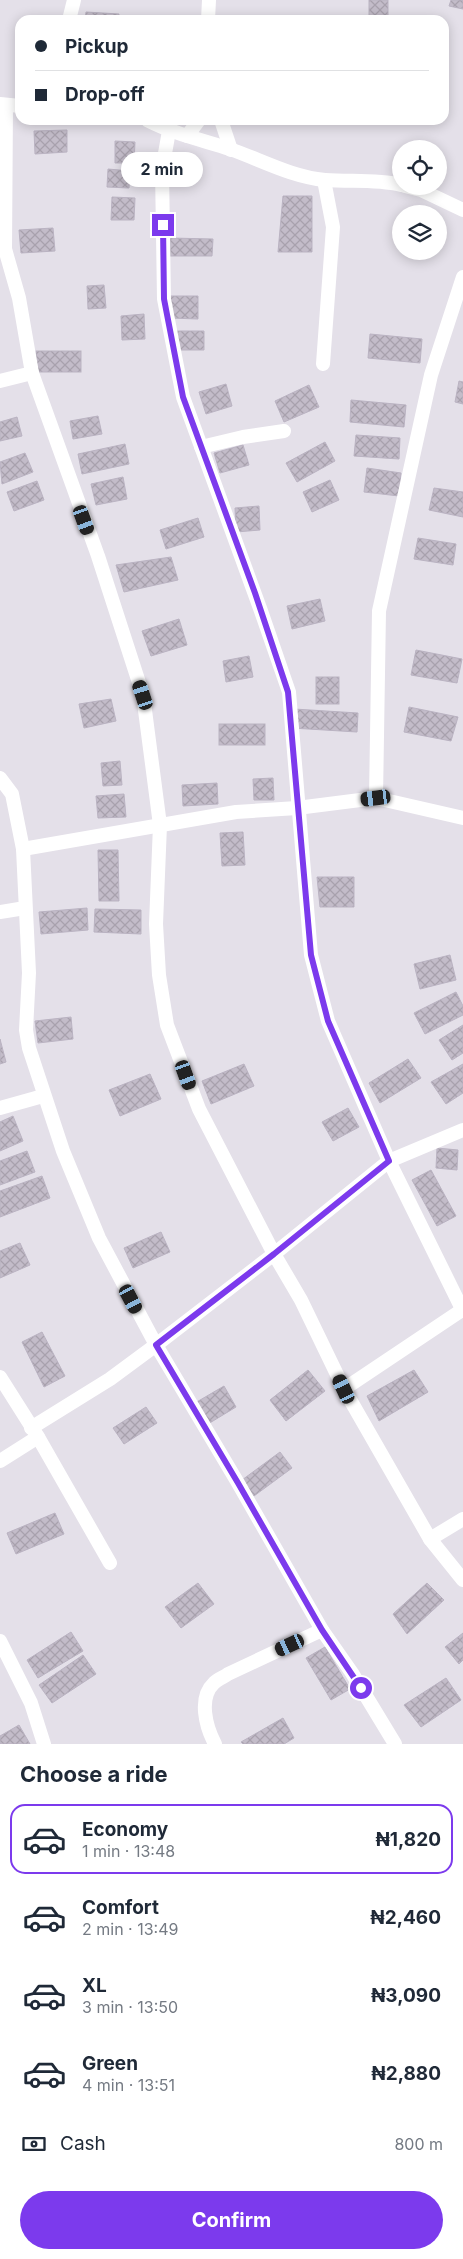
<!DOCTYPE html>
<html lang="en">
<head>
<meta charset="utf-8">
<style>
	body { margin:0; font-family:Inter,sans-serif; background:#f2f2f3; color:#1f2937; height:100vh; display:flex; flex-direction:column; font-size:19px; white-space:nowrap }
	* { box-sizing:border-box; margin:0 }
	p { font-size:16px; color:#747a83 }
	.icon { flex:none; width:28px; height:28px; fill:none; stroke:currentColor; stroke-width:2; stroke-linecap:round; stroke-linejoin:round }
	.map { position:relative; height:1744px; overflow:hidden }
	.drawer { display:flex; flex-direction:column; background:#fff; flex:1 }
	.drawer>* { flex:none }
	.hud { position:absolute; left:15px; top:15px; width:434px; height:110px; border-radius:15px; box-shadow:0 2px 12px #0003; display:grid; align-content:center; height:110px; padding:0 20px; background:#fff }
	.controls { position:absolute; left:392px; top:140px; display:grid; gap:10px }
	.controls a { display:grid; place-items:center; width:55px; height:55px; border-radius:50%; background:#fff; box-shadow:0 2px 12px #0003; font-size:25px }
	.end { position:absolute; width:22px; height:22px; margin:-11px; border:6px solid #7c3aed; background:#fff; box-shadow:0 0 0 2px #fff }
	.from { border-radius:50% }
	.bubble { position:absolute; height:35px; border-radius:18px; background:#fff; box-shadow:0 2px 12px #0003; font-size:16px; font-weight:700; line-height:35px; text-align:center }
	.car { position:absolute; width:15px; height:30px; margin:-15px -8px; border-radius:6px; box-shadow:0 0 4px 1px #0007; background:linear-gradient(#222 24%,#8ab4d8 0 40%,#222 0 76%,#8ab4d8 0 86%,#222 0) }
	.hud b { display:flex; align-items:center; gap:18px; height:48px; font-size:19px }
	.hud b+b { border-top:1px solid #e0e1e3 }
	.hud i { width:12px; height:12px; background:#1f2937 }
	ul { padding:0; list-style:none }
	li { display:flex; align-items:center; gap:15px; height:70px; margin:0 10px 8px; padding:0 10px; border:2px solid transparent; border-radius:15px }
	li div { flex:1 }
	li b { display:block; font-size:19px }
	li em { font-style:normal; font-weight:700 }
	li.on { border-color:#7c3aed }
	li>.icon { width:45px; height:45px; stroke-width:1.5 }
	h2 { padding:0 20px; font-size:22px; line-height:60px }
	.pay { display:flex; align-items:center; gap:12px; height:55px; padding:0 20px; font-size:19px }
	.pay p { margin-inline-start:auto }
	.button { display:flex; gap:10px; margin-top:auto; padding:10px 20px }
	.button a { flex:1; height:58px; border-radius:30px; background:#7c3aed; color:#fff; font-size:20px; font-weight:700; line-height:58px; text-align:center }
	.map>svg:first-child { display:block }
	.building { fill:url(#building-cross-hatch); stroke:#bab3c2 }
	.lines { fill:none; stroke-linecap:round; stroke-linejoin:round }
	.minor { stroke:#fff; stroke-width:14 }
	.route { stroke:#7c3aed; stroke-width:6 }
</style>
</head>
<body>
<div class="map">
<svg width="463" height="1744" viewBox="0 0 463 1744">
	<defs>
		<pattern id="building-cross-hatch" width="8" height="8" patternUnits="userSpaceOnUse" patternTransform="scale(1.25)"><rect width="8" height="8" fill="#c3bcc9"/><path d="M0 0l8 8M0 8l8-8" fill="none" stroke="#a8a1ad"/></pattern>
	</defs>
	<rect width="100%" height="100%" fill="#e4e0e9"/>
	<!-- building -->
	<g class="building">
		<rect x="369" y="0" width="19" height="20"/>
		<polygon points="451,0 463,0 463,9 449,6"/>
		<polygon points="86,12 119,14 118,20 85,20"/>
		<polygon points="67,130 67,152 35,154 34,131"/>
		<polygon points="115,141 135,142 134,163 115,163"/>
		<polygon points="108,169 130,171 129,188 107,187"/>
		<polygon points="283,196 312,196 312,252 278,252"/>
		<polygon points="112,197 135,198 134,220 111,220"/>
		<polygon points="53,228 55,251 21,253 19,230"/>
		<polygon points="170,238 213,239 212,256 170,256"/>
		<polygon points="104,285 106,308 88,309 87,286"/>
		<polygon points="170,296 198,296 198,319 170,318"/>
		<polygon points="144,314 145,339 122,340 121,316"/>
		<polygon points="177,331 204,331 204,350 178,350"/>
		<polygon points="370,334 422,339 420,363 368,358"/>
		<rect x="36" y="351" width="45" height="21"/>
		<polygon points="459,381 463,382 463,404 455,402"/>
		<polygon points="226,384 232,406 206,414 199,392"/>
		<polygon points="309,385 319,407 284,422 275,401"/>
		<polygon points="351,400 406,405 404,427 350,422"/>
		<polygon points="98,416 102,434 73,439 70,421"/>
		<polygon points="17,417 22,436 0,441 0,422"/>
		<polygon points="356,435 400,438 399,459 354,456"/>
		<polygon points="325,442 335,461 297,482 286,463"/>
		<polygon points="125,444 129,464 82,474 78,454"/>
		<polygon points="243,445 249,465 220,473 214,453"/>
		<polygon points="25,453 33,472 2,484 0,462"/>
		<polygon points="367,468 401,473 399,496 364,492"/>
		<polygon points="123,477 127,499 96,505 91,484"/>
		<polygon points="330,480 339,500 312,512 303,492"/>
		<polygon points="37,481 44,500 14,511 7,492"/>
		<polygon points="434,488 463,492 463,517 429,510"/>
		<polygon points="259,506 260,530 236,532 235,508"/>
		<polygon points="198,518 204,537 166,549 160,530"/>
		<polygon points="418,538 456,544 453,565 414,559"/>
		<polygon points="171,557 178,580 124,592 116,565"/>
		<polygon points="320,599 325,621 292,629 287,606"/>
		<polygon points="179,619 187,645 151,656 142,631"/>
		<polygon points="416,650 462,659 457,683 411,675"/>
		<polygon points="249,656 253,677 226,682 223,661"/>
		<rect x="316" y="677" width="23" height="27"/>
		<polygon points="111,699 116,721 84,728 79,704"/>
		<polygon points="409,707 458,717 451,741 404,732"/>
		<polygon points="294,709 358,713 357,732 292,728"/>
		<rect x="219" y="724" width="46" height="21"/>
		<polygon points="120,761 122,785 103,786 101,763"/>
		<polygon points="273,778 274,800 254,800 253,779"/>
		<polygon points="217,783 218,804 183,806 182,785"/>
		<polygon points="124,794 126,817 98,818 96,796"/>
		<polygon points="243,832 245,865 222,866 220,833"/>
		<polygon points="98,850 118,850 119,901 99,901"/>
		<polygon points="317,877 354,877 354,907 320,907"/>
		<polygon points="87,908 88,930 41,934 39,912"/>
		<polygon points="95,909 141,910 141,934 94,932"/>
		<polygon points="450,955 456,980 420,989 414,964"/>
		<polygon points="456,992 463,1006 463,1015 425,1034 414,1013"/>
		<polygon points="71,1017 73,1039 38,1043 35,1021"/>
		<polygon points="463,1025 463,1053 452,1060 439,1040"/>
		<polygon points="0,1039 6,1062 0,1064"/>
		<polygon points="408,1059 421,1078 380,1103 369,1083"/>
		<polygon points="244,1064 254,1086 211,1104 202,1081"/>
		<polygon points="463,1064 463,1093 446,1104 431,1082"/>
		<polygon points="150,1074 161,1099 120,1116 109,1090"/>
		<polygon points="348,1108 359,1127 333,1141 322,1122"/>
		<polygon points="13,1116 23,1141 0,1151 0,1122"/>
		<polygon points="437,1148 458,1150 457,1170 436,1168"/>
		<polygon points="27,1151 35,1172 0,1185 0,1161"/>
		<polygon points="431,1170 456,1216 437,1226 412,1180"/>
		<polygon points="42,1176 50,1198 0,1217 0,1191"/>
		<polygon points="161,1232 170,1252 133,1268 124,1248"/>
		<polygon points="20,1243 30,1265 0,1278 0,1251"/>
		<polygon points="42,1332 65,1376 44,1387 22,1342"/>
		<polygon points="308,1370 325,1391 286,1421 270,1400"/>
		<polygon points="414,1370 428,1392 379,1421 367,1396"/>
		<polygon points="224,1386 236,1407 208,1424 195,1403"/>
		<polygon points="146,1407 157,1423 124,1444 113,1428"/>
		<polygon points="280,1452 292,1468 254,1496 242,1480"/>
		<polygon points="55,1513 64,1534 16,1554 7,1533"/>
		<polygon points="198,1583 214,1604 181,1628 165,1607"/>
		<polygon points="427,1583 444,1600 407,1634 393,1614"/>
		<polygon points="71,1632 83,1651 38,1678 27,1660"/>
		<polygon points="463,1633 463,1660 459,1664 445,1647"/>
		<polygon points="325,1647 350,1689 331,1700 306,1658"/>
		<polygon points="83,1655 96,1674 52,1703 39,1685"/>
		<polygon points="446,1678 461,1700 421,1727 404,1705"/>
		<polygon points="283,1718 294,1738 284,1744 243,1744 241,1742"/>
		<polygon points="19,1725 30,1744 0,1744 0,1736"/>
	</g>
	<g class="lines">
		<!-- minor -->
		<g class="minor">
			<polyline points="69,20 74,0"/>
			<polyline points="208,20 209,0"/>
			<polyline points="0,104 20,106"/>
			<polyline points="6,105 5,249 19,298 32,373 98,556 143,695 160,825 156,924 159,975 167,1025 199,1109 274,1254 301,1300 344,1389 430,1539 463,1580"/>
			<path d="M 147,120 C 174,134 202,140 230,149 C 261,160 292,177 325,180 C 351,182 376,179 401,185"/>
			<polyline points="221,120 231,150"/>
			<polyline points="169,131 162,170 164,299 183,397 261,611 289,692 311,955 328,1021 389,1161 463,1311"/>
			<polyline points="187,136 199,120"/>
			<polyline points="405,186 421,190 463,210"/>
			<polyline points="323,364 333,227 324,180"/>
			<polyline points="0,381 32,373"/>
			<polyline points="201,447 243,437 284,431"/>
			<polyline points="0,778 12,794 23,849 29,973 26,1030 29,1048 63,1151 99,1238 156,1345 238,1483 322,1630 352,1673 395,1744"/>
			<polyline points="376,798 463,818"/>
			<polyline points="23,849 236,812 297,808 376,798 379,611 431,375 463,277"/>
			<polyline points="0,912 25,908"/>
			<polyline points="0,1108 43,1096"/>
			<polyline points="0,1377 38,1437 110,1563"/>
			<polyline points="344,1389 462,1310"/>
			<polyline points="31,1428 110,1379 156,1345 274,1254 389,1161 463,1130"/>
			<polyline points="0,1461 38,1437"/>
			<polyline points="430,1539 463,1519"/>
			<polyline points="0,1641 31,1703 44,1744"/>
			<path d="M 215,1744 C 206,1727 198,1698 214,1683 C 218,1679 224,1677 228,1674 L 322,1630"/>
		</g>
	</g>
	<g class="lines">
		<!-- route -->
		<polyline class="route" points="163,225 164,299 183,397 255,593 288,692 311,955 328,1021 389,1161 274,1254 156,1345 238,1483 322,1630 361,1688"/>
	</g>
</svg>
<div class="controls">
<a><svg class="icon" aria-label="locate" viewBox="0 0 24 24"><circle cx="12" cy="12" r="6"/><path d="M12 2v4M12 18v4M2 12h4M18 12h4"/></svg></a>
<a><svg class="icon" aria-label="layers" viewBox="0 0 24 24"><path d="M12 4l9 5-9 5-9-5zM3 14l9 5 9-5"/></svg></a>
</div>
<i class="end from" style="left:361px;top:1688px"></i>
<i class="end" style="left:163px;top:225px"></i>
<div class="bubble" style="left:121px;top:152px;width:82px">2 min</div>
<i class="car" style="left:84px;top:520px;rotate:160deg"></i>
<i class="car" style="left:143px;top:695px;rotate:342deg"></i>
<i class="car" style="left:376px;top:798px;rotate:263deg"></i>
<i class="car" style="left:186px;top:1075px;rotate:160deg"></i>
<i class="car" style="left:131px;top:1299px;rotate:152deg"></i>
<i class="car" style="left:344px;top:1389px;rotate:335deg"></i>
<i class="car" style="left:290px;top:1645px;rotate:245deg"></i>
<div class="hud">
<b><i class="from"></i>Pickup</b>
<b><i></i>Drop-off</b>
</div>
</div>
<section class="drawer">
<h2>Choose a ride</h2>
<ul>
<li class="on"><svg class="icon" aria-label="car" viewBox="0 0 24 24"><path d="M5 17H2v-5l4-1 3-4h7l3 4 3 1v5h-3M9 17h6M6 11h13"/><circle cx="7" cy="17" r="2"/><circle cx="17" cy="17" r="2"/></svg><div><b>Economy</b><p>1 min · 13:48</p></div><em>₦1,820</em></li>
<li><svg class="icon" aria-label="car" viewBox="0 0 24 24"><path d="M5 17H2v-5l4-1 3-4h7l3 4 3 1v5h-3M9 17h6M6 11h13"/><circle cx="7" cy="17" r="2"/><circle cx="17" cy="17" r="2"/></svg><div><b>Comfort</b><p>2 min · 13:49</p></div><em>₦2,460</em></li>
<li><svg class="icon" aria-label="car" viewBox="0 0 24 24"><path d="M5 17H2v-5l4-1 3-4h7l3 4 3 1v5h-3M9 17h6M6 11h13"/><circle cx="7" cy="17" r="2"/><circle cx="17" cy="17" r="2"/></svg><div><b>XL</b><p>3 min · 13:50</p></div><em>₦3,090</em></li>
<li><svg class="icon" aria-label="car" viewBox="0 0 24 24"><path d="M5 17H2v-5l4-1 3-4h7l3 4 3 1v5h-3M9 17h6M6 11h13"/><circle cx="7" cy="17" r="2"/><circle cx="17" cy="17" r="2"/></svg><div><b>Green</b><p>4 min · 13:51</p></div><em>₦2,880</em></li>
</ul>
<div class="pay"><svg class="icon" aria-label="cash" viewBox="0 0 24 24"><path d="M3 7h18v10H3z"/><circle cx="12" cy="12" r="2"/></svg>Cash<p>800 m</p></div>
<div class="button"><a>Confirm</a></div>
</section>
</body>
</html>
